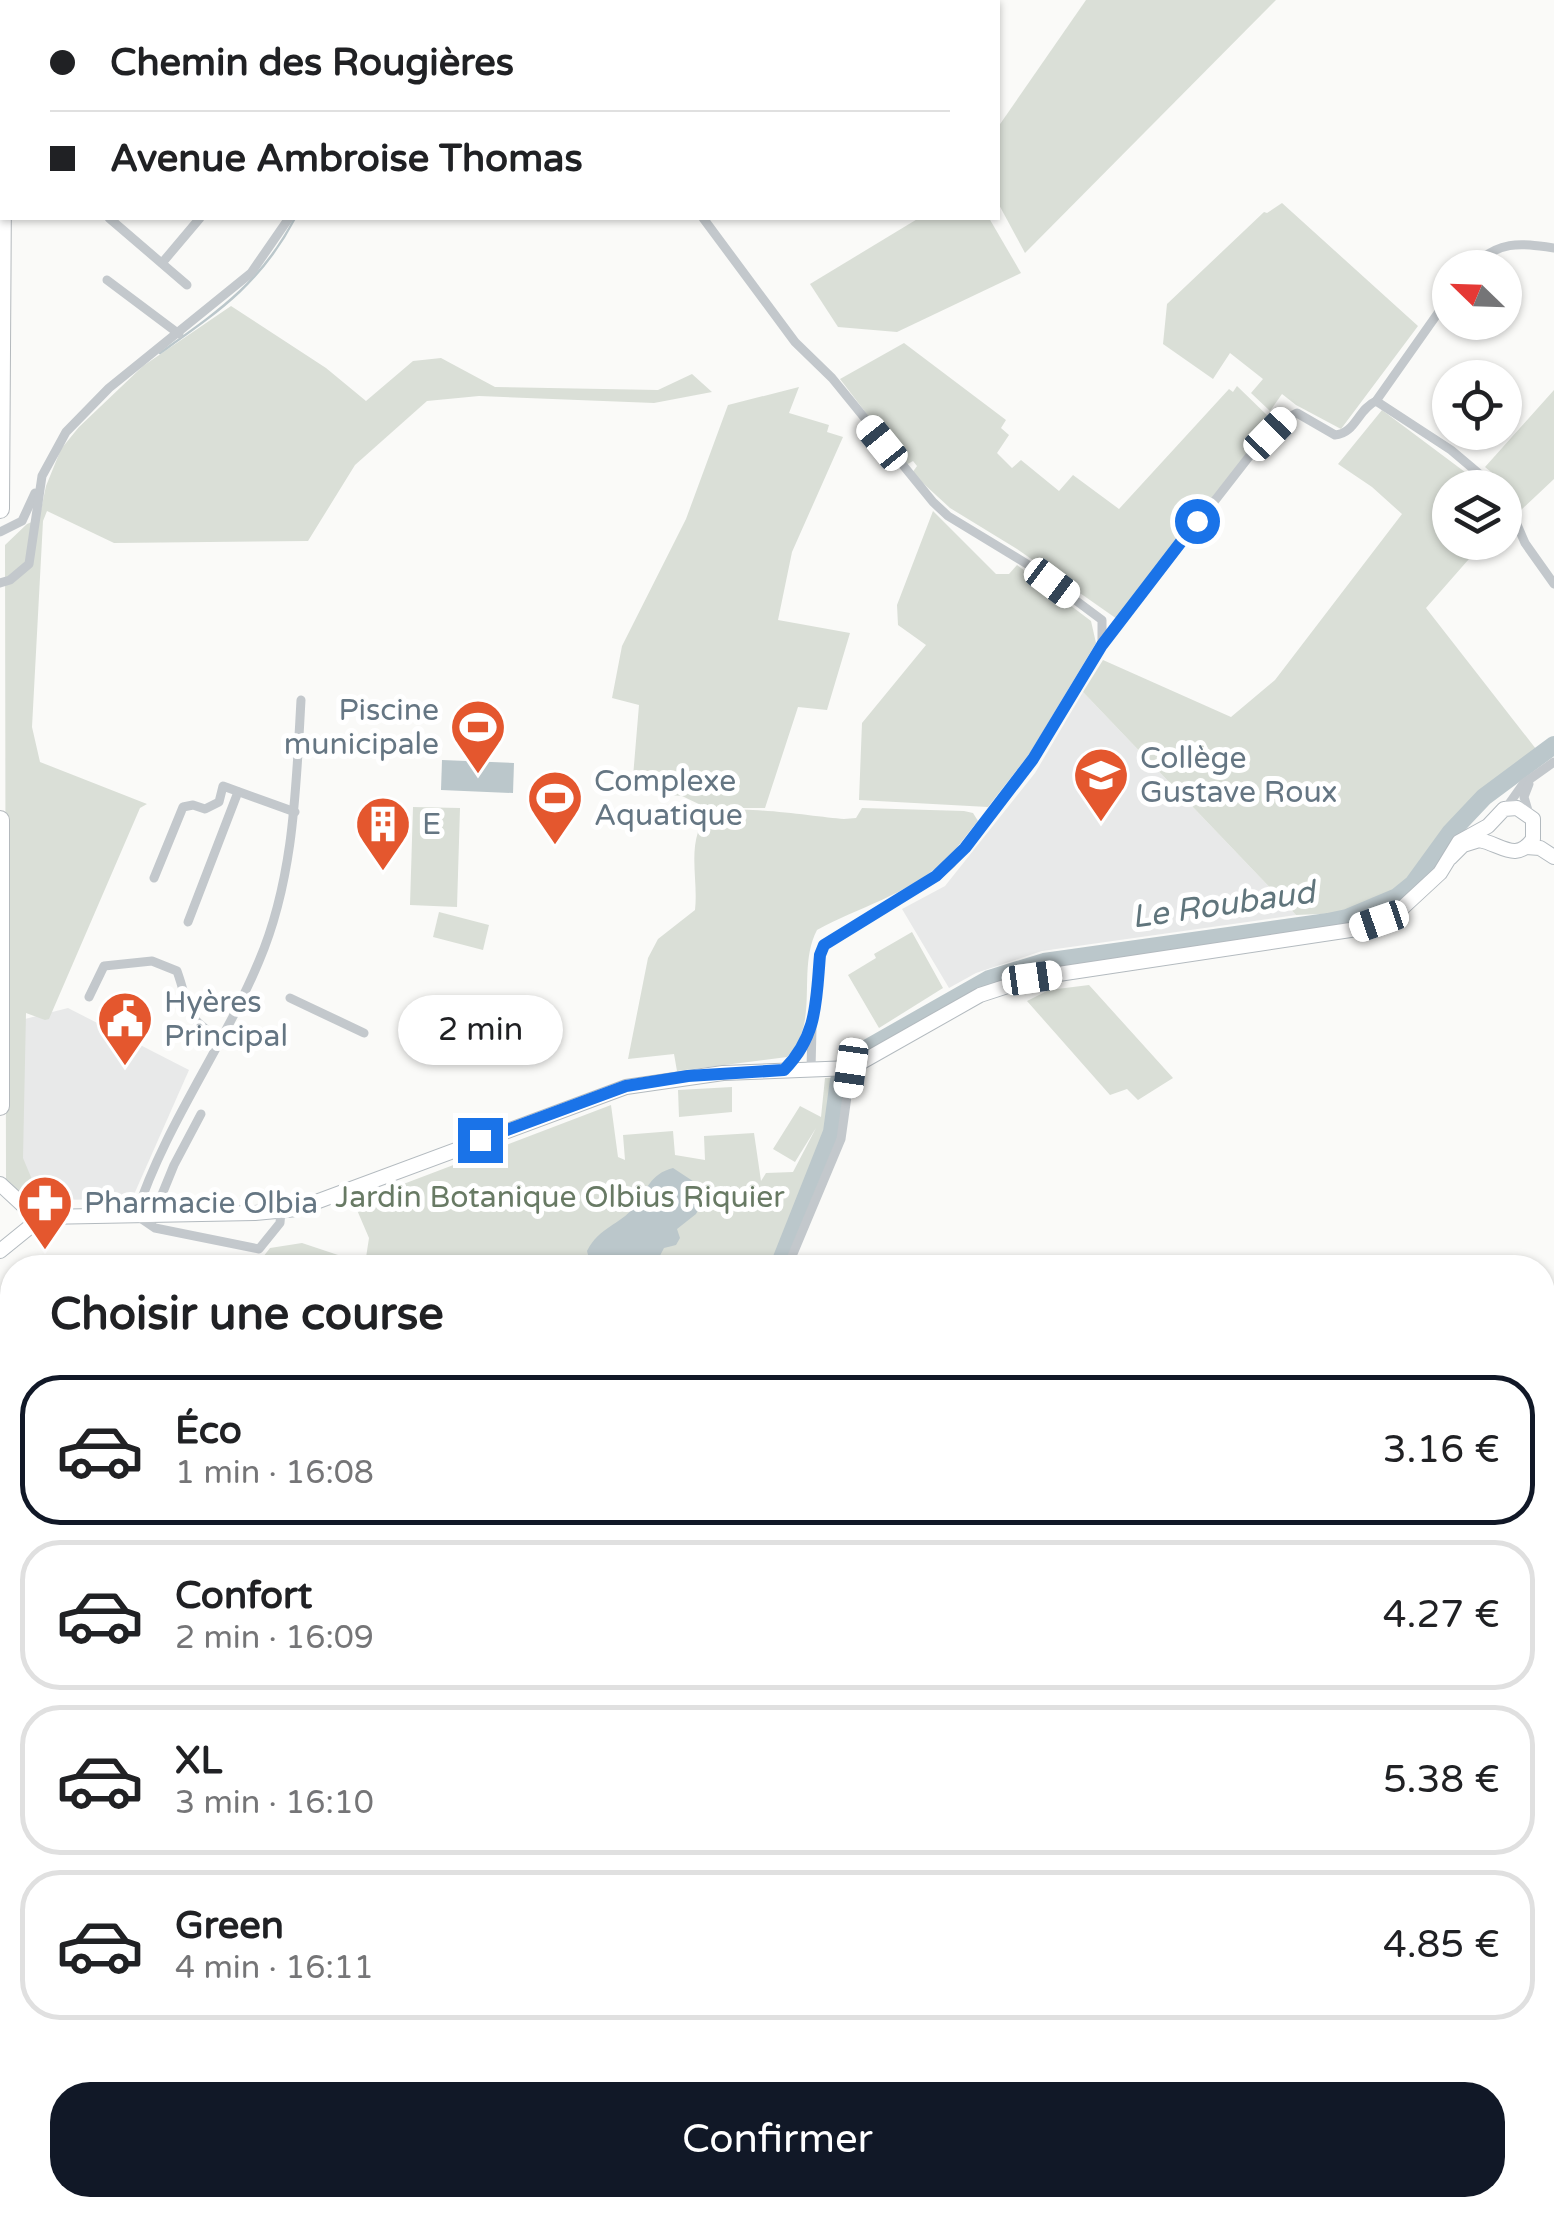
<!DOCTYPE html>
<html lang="fr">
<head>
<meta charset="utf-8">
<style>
	body { margin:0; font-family:"Varela Round",sans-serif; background:#f6f6f6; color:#202124; height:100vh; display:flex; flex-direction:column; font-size:38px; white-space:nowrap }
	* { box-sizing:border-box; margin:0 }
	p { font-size:32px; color:#757577 }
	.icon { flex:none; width:55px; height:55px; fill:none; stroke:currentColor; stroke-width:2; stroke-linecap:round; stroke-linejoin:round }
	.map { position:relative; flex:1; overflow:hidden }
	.sheet { position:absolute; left:0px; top:1255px; width:1555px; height:962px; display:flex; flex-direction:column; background:#fff; border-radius:40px 40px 0 0; box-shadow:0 2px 8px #0004 }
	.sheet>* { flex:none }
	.hud { position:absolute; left:0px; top:0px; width:1000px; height:220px; box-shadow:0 2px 8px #0004; display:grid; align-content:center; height:220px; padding:0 50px; background:#fff }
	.needle { width:65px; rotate:293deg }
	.controls { position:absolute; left:1432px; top:250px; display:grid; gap:20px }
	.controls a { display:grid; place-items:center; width:90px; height:90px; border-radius:50%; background:#fff; box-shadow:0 2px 8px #0004; font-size:50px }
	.end { position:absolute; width:45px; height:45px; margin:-22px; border:12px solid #1a73e8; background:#fff; box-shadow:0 0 0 5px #fff }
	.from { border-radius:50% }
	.bubble { position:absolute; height:70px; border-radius:35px; background:#fff; box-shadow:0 2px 8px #0004; font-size:32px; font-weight:600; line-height:70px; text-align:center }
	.car { position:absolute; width:30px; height:60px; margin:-30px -15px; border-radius:12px; box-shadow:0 0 8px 2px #0007; background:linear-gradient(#fff 24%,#345 0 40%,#fff 0 76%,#345 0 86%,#fff 0) }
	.hud b { display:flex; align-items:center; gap:35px; height:95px; font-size:38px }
	.hud b+b { border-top:2px solid #e0e0e0 }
	.hud i { width:25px; height:25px; background:#202124 }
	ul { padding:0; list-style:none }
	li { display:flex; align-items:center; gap:30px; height:150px; margin:0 20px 15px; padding:0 30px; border:5px solid #e0e0e0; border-radius:40px }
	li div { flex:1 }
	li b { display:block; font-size:38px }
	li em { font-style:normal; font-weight:600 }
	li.active { border-color:#111827 }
	li>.icon { width:90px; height:90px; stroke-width:1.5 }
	h2 { padding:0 50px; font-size:45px; line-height:120px }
	.primary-button { display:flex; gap:20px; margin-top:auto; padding:20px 50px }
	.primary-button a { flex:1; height:115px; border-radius:40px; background:#111827; color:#fff; font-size:40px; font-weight:600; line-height:115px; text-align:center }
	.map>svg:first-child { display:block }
	.built { fill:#e8e9e9 }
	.green { fill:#dadfd7 }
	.water { fill:#bbc7cb }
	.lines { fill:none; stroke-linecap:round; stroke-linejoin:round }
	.stream { stroke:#bbc7cb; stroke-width:2.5 }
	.river { stroke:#bbc7cb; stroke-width:18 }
	.secondary-casing { stroke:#b3babf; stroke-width:16 }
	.primary-casing { stroke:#b5babe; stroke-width:18 }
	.highway-casing { stroke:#b4b9bd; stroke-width:20 }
	.street { stroke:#c3c8cc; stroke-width:9 }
	.secondary { stroke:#fff; stroke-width:14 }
	.primary { stroke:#fff; stroke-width:15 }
	.highway { stroke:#fff; stroke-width:18 }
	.route { stroke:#1a73e8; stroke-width:12 }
	.labels { text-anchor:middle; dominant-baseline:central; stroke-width:10; stroke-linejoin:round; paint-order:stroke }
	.poi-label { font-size:30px; fill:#657683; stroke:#fff; text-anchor:start }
	.park-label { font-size:30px; fill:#687a64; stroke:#fff }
	.water-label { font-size:32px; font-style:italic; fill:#60757c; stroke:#fff }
</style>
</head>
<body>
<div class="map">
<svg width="1554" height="2217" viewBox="0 0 1554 2217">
	<rect width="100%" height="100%" fill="#fafaf8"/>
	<!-- built -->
	<g class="built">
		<polygon points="1083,692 1296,915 1042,951 976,973 949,988 902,909 945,886 1035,773"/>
		<polygon points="68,1008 189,1070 132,1199 48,1200 35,1186 21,1159 25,1019"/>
		<polygon points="924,2205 1167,2205 1154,2217 921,2217"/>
	</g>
	<!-- green -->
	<g class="green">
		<polygon points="1086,0 1276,0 1025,253 998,203 998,127"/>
		<polygon points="1282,203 1418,326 1341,429 1296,405 1282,394 1270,411 1251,393 1263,379 1230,353 1213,379 1163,344 1167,304 1264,212 1267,213"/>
		<polygon points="919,218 989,218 1021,273 897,332 838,327 810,284"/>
		<polygon points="231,306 326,368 366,401 413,361 441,358 495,387 658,390 692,374 712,392 654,403 479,396 427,401 355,465 308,541 114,543 47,511 43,521 32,727 40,762 147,804 140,808 49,1019 45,1020 26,1013 23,1158 36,1189 71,1205 31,1205 6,1179 5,545 27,524 39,519 46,486 61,449 79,427 143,366"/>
		<polygon points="904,343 1006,420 1001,428 1009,435 997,453 1012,468 1021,460 1059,491 1073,475 1119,509 1229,389 1233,392 1237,386 1272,420 1273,426 1117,619 1017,549 950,508 912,473 917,466 913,461 906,465 840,379"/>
		<polygon points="799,387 789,413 829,425 827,432 843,437 792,552 778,620 850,633 827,710 798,707 765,808 707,808 682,796 645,793 633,777 639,705 612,698 622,646 686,519 728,405"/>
		<polygon points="1554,390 1554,479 1520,511 1515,492 1485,467"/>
		<polygon points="1382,410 1485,487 1450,488 1450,542 1483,543 1426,608 1536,749 1476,796 1413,878 1395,891 1345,913 1296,915 1083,692 1103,660 1231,717 1275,680 1402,514 1372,487 1338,464"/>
		<polygon points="933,511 996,574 1009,574 1017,565 1091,621 1096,643 1030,753 988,807 859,800 862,723 926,645 898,625 897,605"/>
		<polygon points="413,807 460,808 457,907 410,905"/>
		<path d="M 862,808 L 964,811 L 973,813 L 978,821 C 966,835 956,851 942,863 C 906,895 859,907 817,930 C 796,970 821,1023 787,1057 L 677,1071 L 674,1054 L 628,1059 L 648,958 L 658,939 L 695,910 C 698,884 690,857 698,832 C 700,825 705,817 712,814 C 736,803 814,817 844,819 L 856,818 Z"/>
		<polygon points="439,912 489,925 483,950 433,937"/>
		<polygon points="912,932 943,988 879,1028 848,975 876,958 874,954"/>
		<polygon points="1089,985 1173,1078 1138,1100 1127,1089 1110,1095 1027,1001 1049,990"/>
		<polygon points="825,1078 834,1078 824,1138 770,1267 324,1268 279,1256 263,1257 270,1248 302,1243 365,1264 369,1238 357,1210 379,1201 385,1191 611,1105 618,1157 625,1160 623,1135 673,1131 675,1155 705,1160 704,1136 754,1133 761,1181 766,1173 793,1172 816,1128 795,1162 773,1149 800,1106 821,1117"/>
		<polygon points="732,1087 732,1112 679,1117 678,1090"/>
		<polygon points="152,2205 250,2205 242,2217 147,2217"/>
	</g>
	<!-- water -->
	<g class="water">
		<polygon points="442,760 514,763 513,793 441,790"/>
		<path d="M 673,1168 L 708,1191 L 696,1214 L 677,1229 L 680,1238 L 676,1245 L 664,1248 L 654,1267 L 591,1266 L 587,1251 C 599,1227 620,1225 634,1207 C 647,1190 650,1174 673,1168 Z"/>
	</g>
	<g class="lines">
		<!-- stream -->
		<g class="stream">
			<polyline points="516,2 519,0"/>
			<path d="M 160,353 C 219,311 261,283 295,218"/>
			<polyline points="708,1191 725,1191 736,1198"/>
			<polyline points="585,1268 590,1265"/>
			<polyline points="1542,1881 1554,1868"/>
			<polyline points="0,2164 9,2152"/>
			<polyline points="1542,2189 1554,2187"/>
			<polyline points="1419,2205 1427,2217"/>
			<polyline points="1476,2205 1477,2205"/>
			<polyline points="115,2217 120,2205"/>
			<polyline points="1174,2217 1183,2205"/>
		</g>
		<!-- river -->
		<g class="river">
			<polyline points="857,1054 989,979 1044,962 1328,922 1347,918 1397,897 1413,884 1450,833 1484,797 1554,745"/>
			<polyline points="778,1268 832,1132 839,1080"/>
		</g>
		<!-- secondary casing -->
		<g class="secondary-casing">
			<g id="secondary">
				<polyline points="1526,847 1540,848 1554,857"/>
				<path d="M 0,1184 L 25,1207 L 42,1217 L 255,1213 L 297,1209 L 626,1087 L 723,1073 L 851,1068 L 980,995 L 1032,978 L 1357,929 L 1400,910 L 1440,873 L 1459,842 L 1488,826 L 1504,809 L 1517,808 L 1533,819 L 1533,839 C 1516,863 1501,844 1479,840 L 1463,845 L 1450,858"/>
				<polyline points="0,1251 42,1217"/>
			</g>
		</g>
		<!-- primary casing -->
		<g class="primary-casing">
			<g id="primary">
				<polyline points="0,1918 12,1923"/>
				<polyline points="696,2205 725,2217"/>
				<polyline points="717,2205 747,2217"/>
			</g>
		</g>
		<!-- highway casing -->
		<g class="highway-casing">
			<g id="highway">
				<polyline points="4,2 4,0"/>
				<polyline points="0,509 2,190"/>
				<polyline points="0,820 0,1106"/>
			</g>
		</g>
		<!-- street -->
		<g class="street">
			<polyline points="381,0 384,2"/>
			<polyline points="144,2 144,0"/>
			<polyline points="335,2 338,0"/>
			<polyline points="508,2 511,0"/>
			<polyline points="109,218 187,285"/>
			<polyline points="703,218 795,342 832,378 933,502 948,516 1027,564 1102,620 1102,645 1033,759 952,863 936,877 824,945 820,955 812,1028 811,1069"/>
			<polyline points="162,263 200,218"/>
			<path d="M 1471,268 C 1498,240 1519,243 1554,248"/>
			<polyline points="107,280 179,334"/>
			<polyline points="1376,401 1451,450 1496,488"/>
			<polyline points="1505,497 1525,543 1554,584"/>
			<polyline points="0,532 22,521 35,493"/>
			<polyline points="0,583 10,580 29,564 42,476 66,432 109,388 251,273 289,218"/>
			<path d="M 1104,643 L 1255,449 L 1283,420 L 1297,413 L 1335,435 C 1355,434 1358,409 1376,401 L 1450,296"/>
			<polyline points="1506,808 1523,784 1554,762"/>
			<polyline points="1529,814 1524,797 1529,784"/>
			<polyline points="154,878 183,807 193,805 205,809 219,802 223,786 295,812"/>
			<polyline points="188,922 238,792"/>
			<path d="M 89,997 L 104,966 L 152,961 L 177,971 C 191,1010 182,1016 221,1039"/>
			<polyline points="290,998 364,1033"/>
			<polyline points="784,1069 800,1053 811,1031"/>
			<path d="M 281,1211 L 280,1223 L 259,1249 L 155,1228 L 136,1215 C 165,1125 223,1048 259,961 C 294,879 296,788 301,700"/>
			<polyline points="154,1214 174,1165 201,1114"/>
			<polyline points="787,1268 841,1139 851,1068"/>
			<polyline points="0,1502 12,1507"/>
			<polyline points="1542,1674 1554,1676"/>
			<polyline points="0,1774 12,1773"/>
			<polyline points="0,1782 12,1786"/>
			<polyline points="0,2115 12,2135"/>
			<polyline points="56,2205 64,2217"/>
			<polyline points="863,2205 868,2217"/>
			<polyline points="0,2213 5,2217"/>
			<polyline points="125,2217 130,2205"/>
			<polyline points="469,2217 471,2205"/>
			<polyline points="851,2217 853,2205"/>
			<polyline points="911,2217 918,2205"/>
		</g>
		<!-- secondary -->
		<use href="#secondary" class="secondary"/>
		<!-- primary -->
		<use href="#primary" class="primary"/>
		<!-- highway -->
		<use href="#highway" class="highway"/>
	</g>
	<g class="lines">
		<!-- route -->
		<path class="route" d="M 480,1140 L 626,1086 L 688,1076 L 784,1070 C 818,1035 816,1001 820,955 L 824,945 L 936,876 L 965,848 L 1033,759 L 1102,645 L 1197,521"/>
	</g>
	<!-- icons -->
	<defs>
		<g id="stadium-pin" transform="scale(2.875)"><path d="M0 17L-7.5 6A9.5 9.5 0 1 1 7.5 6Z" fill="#e4572e" stroke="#fff"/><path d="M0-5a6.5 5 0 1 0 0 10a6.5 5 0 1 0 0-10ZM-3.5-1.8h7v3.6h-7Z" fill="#fff"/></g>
		<g id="school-pin" transform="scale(2.875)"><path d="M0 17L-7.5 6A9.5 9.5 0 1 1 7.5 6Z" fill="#e4572e" stroke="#fff"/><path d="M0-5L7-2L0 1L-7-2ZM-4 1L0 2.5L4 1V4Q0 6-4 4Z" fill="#fff"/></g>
		<g id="building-pin" transform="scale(2.875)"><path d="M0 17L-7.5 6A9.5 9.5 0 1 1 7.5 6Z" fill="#e4572e" stroke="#fff"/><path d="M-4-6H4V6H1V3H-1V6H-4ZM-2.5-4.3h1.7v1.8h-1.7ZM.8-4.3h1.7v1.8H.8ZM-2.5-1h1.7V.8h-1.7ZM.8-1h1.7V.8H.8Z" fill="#fff"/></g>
		<g id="civic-pin" transform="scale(2.875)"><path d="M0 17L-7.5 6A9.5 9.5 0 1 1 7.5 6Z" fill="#e4572e" stroke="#fff"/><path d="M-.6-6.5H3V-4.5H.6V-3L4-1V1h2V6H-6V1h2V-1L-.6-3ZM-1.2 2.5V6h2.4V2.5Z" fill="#fff"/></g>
		<g id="pharmacy-pin" transform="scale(2.875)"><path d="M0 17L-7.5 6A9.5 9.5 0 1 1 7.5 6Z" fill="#e4572e" stroke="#fff"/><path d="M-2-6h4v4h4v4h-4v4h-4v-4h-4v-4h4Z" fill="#fff"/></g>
	</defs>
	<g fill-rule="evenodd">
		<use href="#stadium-pin" x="478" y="727"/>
		<use href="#school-pin" x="1101" y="775"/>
		<use href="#stadium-pin" x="555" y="798"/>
		<use href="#building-pin" x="383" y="824"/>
		<use href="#civic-pin" x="125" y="1019"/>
		<use href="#pharmacy-pin" x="45" y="1203"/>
	</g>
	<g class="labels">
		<!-- poi labels -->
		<g class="poi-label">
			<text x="439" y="710" text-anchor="end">Piscine<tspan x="439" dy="34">municipale</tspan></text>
			<text x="1140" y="758">Collège<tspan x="1140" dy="34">Gustave Roux</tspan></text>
			<text x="594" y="781">Complexe<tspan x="594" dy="34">Aquatique</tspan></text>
			<text x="422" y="824">E</text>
			<text x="164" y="1002">Hyères<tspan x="164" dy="34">Principal</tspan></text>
			<text x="84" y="1203">Pharmacie Olbia</text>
		</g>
		<!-- park labels -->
		<g class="park-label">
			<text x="560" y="1197">Jardin Botanique Olbius Riquier</text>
		</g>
		<!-- water labels -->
		<g class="water-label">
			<text transform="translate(1223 905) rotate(-8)">Le Roubaud</text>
		</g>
	</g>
</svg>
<div class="controls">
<a><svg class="needle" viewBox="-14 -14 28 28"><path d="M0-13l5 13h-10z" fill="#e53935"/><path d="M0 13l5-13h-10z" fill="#757577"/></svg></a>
<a><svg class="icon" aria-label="locate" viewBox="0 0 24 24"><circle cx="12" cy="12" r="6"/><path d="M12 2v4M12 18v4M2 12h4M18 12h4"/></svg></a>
<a><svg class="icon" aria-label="layers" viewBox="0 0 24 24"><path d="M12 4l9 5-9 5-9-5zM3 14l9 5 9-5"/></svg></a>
</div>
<i class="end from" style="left:1197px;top:521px"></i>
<i class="end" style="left:480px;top:1140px"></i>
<div class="bubble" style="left:398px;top:995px;width:165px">2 min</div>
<i class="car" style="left:1270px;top:434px;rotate:44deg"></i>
<i class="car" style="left:882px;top:443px;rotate:321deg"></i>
<i class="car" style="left:1052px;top:583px;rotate:127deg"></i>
<i class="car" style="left:1379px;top:921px;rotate:251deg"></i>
<i class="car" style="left:1032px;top:978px;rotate:82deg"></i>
<i class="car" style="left:851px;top:1068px;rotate:188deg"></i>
<div class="hud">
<b><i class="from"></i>Chemin des Rougières</b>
<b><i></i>Avenue Ambroise Thomas</b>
</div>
<section class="sheet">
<h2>Choisir une course</h2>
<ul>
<li class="active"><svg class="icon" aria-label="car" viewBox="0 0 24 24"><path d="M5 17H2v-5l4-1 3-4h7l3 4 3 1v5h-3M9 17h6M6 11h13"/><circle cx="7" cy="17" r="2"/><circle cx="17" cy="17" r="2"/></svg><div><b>Éco</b><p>1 min · 16:08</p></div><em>3.16 €</em></li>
<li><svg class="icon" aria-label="car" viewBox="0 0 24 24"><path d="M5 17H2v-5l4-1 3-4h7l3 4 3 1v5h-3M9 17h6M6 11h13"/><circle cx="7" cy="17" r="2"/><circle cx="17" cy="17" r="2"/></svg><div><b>Confort</b><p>2 min · 16:09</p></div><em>4.27 €</em></li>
<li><svg class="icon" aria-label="car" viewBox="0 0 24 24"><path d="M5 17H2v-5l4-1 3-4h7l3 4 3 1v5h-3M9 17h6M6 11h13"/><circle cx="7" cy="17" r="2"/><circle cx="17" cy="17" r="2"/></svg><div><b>XL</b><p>3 min · 16:10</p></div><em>5.38 €</em></li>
<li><svg class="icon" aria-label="car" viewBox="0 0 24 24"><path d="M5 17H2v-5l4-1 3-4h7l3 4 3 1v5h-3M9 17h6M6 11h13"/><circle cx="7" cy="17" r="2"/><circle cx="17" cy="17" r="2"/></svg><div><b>Green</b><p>4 min · 16:11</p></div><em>4.85 €</em></li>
</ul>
<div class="primary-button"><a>Confirmer</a></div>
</section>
</div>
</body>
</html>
